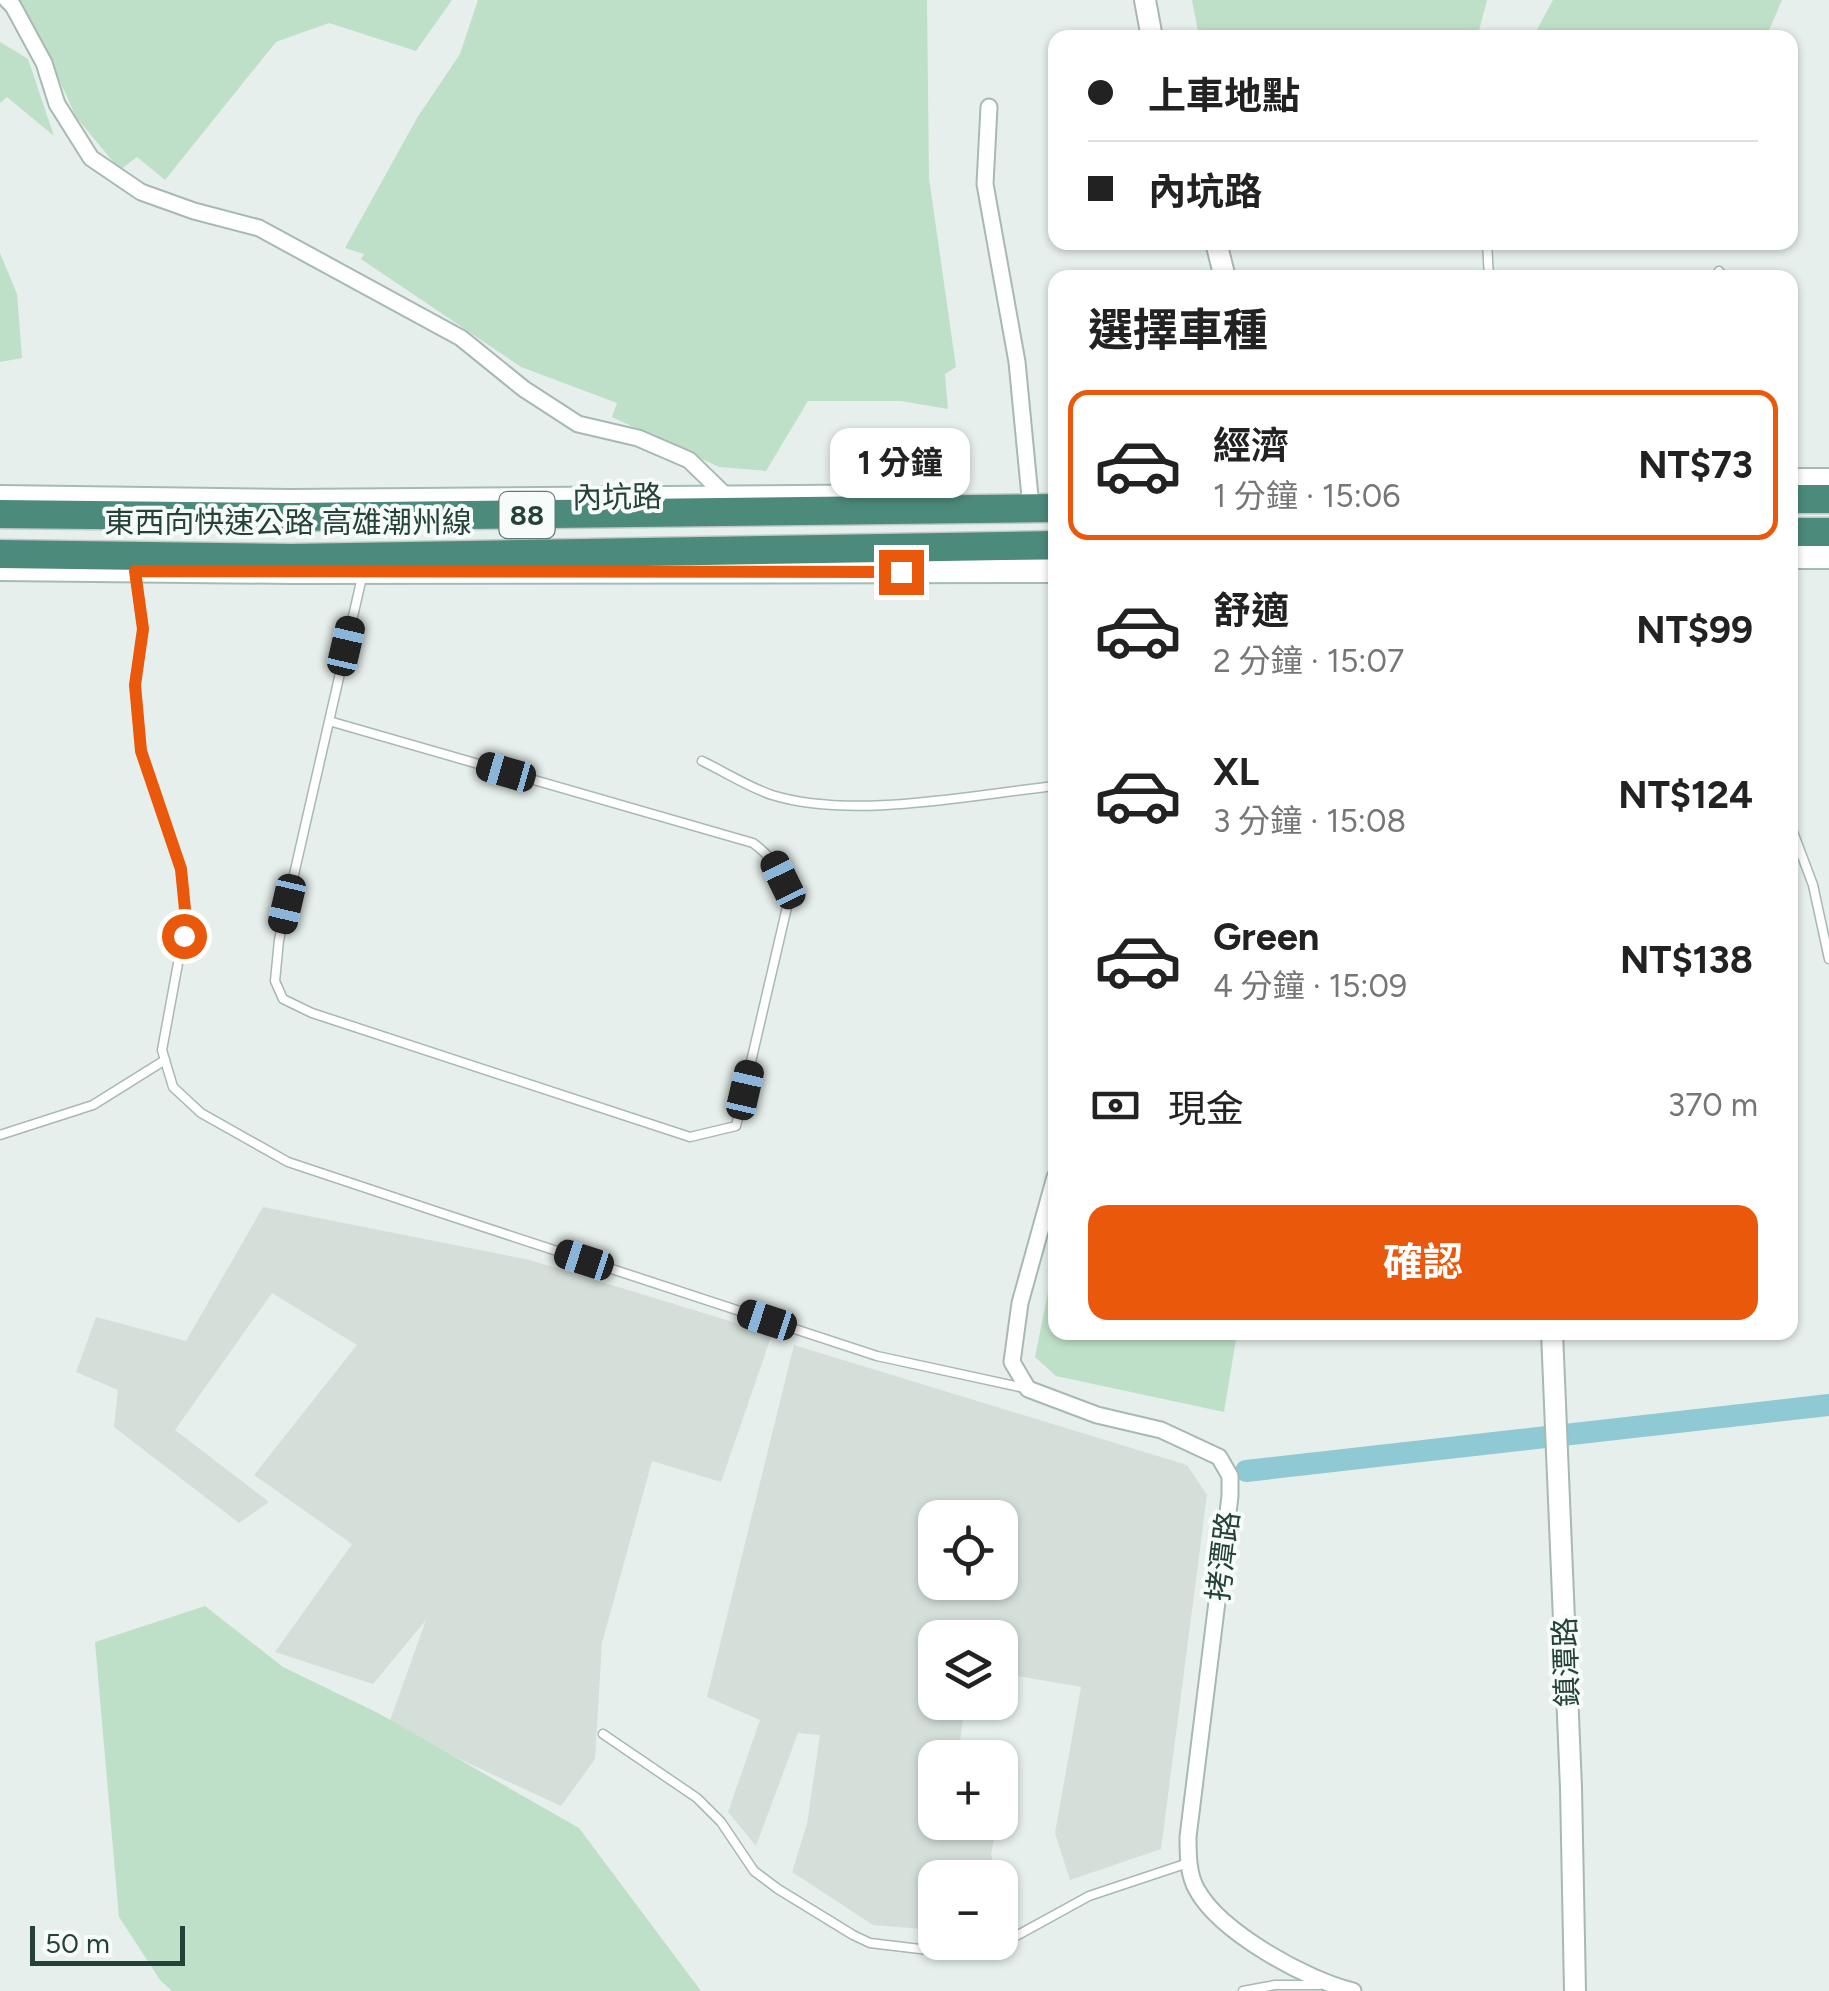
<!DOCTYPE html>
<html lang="zh-TW">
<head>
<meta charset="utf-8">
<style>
	body { margin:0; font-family:Figtree,"Noto Sans TC",sans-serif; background:#f2f2f2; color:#222; height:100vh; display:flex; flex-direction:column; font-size:38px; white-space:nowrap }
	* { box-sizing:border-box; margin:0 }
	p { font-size:32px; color:#767676 }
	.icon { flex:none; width:55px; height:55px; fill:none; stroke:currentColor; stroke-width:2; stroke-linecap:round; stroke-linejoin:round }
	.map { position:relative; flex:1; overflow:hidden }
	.details { position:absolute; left:1048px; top:270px; width:750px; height:1070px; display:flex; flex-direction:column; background:#fff; border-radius:20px; box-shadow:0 2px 8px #0004 }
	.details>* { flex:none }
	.guide { position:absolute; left:1048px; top:30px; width:750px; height:220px; border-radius:20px; box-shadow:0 2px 8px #0004; display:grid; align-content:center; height:220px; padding:0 40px; background:#fff }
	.controls { position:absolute; left:918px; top:1500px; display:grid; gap:20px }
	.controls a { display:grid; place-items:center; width:100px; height:100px; border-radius:20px; background:#fff; box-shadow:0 2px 8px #0004; font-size:50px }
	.scale { position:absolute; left:30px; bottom:25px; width:155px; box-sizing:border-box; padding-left:10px; border:5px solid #24423a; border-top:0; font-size:28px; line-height:35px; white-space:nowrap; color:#24423a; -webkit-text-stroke:8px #f7fbf9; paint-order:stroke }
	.end { position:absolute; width:45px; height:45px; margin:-22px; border:12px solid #ea580c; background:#fff; box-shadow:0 0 0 5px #fff }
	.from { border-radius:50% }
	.bubble { position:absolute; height:70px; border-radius:20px; background:#fff; box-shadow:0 2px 8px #0004; font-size:32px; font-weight:700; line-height:70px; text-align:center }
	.car { position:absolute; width:30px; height:60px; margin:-30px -15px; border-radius:12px; box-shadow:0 0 8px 2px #0007; background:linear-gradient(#222 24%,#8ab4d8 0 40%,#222 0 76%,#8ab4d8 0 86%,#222 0) }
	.guide b { display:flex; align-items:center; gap:35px; height:95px; font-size:38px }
	.guide b+b { border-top:2px solid #e0e0e0 }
	.guide i { width:25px; height:25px; background:#222 }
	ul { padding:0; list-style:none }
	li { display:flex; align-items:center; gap:30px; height:150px; margin:0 20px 15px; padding:0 20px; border:5px solid transparent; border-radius:20px }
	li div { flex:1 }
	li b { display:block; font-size:38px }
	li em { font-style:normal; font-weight:700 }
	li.selected { border-color:#ea580c }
	li>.icon { width:90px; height:90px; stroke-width:1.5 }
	h2 { padding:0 40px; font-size:45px; line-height:120px }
	.pay { display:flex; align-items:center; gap:25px; height:110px; padding:0 40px; font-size:38px }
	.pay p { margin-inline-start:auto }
	.action { display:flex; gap:20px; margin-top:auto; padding:20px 40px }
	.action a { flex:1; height:115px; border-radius:20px; background:#ea580c; color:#fff; font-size:40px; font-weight:700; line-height:115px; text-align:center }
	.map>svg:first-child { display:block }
	.built { fill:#d4dfda; fill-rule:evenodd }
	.green { fill:#bfe0c8 }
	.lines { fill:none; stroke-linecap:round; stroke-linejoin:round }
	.canal { stroke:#8ec9d4; stroke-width:22 }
	.service-casing { stroke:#a8b8b2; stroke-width:11 }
	.minor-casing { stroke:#a8b8b2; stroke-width:19 }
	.tertiary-casing { stroke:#a8b8b2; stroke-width:24 }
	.secondary-casing { stroke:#a4bbb3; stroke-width:26 }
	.trunk-casing { stroke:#c2cac8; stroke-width:31 }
	.service { stroke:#fff; stroke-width:8 }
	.minor { stroke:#fff; stroke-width:15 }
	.tertiary { stroke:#fff; stroke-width:20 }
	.secondary { stroke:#fff; stroke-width:22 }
	.trunk { stroke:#4c8a7c; stroke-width:28 }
	.route { stroke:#ea580c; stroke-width:12 }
	.labels { text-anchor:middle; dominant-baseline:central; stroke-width:8; stroke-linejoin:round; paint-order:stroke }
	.shield { fill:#f7fbf9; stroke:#637a73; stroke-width:2.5 }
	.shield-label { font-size:28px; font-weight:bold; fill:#24423a }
	.street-label { font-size:30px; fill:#24423a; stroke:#f7fbf9 }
</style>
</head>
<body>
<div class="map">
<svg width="1829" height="1991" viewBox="0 0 1829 1991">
	<rect width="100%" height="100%" fill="#e6efeb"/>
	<!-- built -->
	<g class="built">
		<polygon points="263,1207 530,1260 772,1334 721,1482 652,1461 602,1643 595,1759 561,1806 388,1726 426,1620 373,1684 275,1652 352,1544 254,1475 357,1345 272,1293 175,1430 269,1502 239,1523 114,1427 118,1390 76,1372 96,1317 186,1341"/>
		<path d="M 794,1345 L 1187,1465 L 1207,1495 L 1161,1849 L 1070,1880 L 1055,1833 L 1081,1687 L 1000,1673 L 1000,1638 L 935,1638 L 935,1702 L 965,1703 L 958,1757 L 935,1758 L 935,1822 L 997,1823 L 991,1854 L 996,1877 L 935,1878 L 935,1930 L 873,1925 L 792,1872 L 807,1824 L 820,1735 L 798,1733 L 756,1846 L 728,1812 L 760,1720 L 707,1697 ZM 935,1518 L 1000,1518 L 1000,1582 L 935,1582 Z"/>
	</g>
	<!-- green -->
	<g class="green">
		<polygon points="12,0 452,0 416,51 329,23 276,42 165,180 137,157 120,170 76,117 45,48"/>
		<polygon points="478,0 927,0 929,178 956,367 945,374 948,409 901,401 808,401 766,471 719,467 612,417 617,403 521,367 361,259 364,254 345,248 417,118 460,54"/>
		<polygon points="1192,0 1487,0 1477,38 1199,37"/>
		<polygon points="1553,0 1782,0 1766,37 1533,37"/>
		<polygon points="0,42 28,59 54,136 7,97 0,103"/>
		<polygon points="0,253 17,294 22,358 0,362"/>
		<polygon points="1055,1258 1055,1332 1237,1333 1224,1412 1056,1376 1035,1357"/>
		<polygon points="205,1606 283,1667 378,1713 579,1828 701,1991 172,1991 160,1980 119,1917 95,1642"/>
	</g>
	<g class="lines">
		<!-- canal -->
		<polyline class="canal" points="1246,1471 1829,1405"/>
		<!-- service casing -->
		<g class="service-casing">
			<g id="service">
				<polyline points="1487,242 1489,278"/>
				<polyline points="1719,271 1724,278"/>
				<polyline points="135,572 143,629 135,685 141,751 181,869 186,920 162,1050 173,1087 201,1113 288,1162 438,1212 877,1356 1024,1388"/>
				<path d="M 329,721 L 753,843 C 779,862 783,876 787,907 L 736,1126 L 690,1137 L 312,1013 L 283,999 L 275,981 L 279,940 L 362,577"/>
				<path d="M 702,761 C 725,772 748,787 772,795 C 853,820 971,795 1055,786"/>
				<polyline points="1790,824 1813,885 1829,959"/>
				<polyline points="0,1135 93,1105 165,1060"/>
				<polyline points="603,1734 697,1798 721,1822 754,1871 778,1889 853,1935 870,1943 945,1952 992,1942"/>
				<polyline points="1000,1940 1018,1935 1089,1896 1188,1863"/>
				<polyline points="1243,1991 1275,1985 1319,1985"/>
			</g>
		</g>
		<!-- minor casing -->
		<g class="minor-casing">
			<g id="minor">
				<polyline points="7,0 13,6 44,63 57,104 91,158 141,192 194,211 259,228 461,338 524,389 578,424 638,438 689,460 725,495"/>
				<polyline points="989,107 985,184 1017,362 1030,497"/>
				<path d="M 1055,1177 L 1020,1303 L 1012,1362 L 1028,1389 L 1097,1415 L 1161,1430 L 1219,1457 L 1230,1476 L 1230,1496 L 1188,1837 C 1188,1854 1188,1875 1197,1890 C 1221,1933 1307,1980 1353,1991"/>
			</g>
		</g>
		<!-- tertiary casing -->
		<g class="tertiary-casing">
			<g id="tertiary">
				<polyline points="1145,0 1152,38"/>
				<polyline points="1216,242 1225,278"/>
				<polyline points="1552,1332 1571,1788 1575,1991"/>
			</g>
		</g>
		<!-- secondary casing -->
		<g class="secondary-casing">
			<g id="secondary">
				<polyline points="1790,480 1829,480"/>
				<polyline points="0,497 289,501 932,496"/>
				<polyline points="1790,557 1829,557"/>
				<polyline points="0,569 292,572 1055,571"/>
			</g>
		</g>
		<!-- trunk casing -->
		<g class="trunk-casing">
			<g id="trunk">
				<polyline points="1790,499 1829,499"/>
				<polyline points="0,514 290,517 1055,508"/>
				<polyline points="1790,532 1829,532"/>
				<polyline points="0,554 291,558 1055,545"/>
			</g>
		</g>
		<!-- service -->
		<use href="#service" class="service"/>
		<!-- minor -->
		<use href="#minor" class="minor"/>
		<!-- tertiary -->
		<use href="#tertiary" class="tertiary"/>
		<!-- secondary -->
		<use href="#secondary" class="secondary"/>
		<!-- trunk -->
		<use href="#trunk" class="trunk"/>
	</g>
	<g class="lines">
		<!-- route -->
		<polyline class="route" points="184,936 186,920 181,869 141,751 135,685 143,629 135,571 901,572"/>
	</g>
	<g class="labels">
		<!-- shield labels -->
		<rect class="shield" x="499.5" y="492" width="55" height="46" rx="8"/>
		<g class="shield-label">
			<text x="527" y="515">88</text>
		</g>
		<!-- street labels -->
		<g class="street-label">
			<text transform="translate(617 497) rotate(-1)">內坑路</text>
			<text x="288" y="522">東西向快速公路 高雄潮州線</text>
			<text transform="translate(1223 1556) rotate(-83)">拷潭路</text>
			<text transform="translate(1566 1662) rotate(-92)">鎮潭路</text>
		</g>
	</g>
</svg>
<div class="controls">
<a><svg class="icon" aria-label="locate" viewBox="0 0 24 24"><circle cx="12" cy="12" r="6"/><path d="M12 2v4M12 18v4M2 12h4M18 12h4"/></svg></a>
<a><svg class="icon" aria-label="layers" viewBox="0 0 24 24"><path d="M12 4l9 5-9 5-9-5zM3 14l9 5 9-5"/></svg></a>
<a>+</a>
<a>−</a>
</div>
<div class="scale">50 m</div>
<i class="end from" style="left:184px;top:936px"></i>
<i class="end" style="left:901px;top:572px"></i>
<div class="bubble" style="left:830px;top:428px;width:140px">1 分鐘</div>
<i class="car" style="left:346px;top:646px;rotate:13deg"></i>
<i class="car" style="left:506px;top:772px;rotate:286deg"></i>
<i class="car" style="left:783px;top:880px;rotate:334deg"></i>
<i class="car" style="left:287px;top:904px;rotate:193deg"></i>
<i class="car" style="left:745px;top:1090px;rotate:13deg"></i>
<i class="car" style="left:584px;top:1260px;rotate:288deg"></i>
<i class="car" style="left:767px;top:1320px;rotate:288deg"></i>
<div class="guide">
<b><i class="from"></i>上車地點</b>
<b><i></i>內坑路</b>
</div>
<section class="details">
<h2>選擇車種</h2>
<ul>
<li class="selected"><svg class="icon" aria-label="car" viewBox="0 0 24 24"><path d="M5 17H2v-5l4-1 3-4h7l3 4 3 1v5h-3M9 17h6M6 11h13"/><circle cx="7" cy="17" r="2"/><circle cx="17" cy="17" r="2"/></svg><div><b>經濟</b><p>1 分鐘 · 15:06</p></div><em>NT$73</em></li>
<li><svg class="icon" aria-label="car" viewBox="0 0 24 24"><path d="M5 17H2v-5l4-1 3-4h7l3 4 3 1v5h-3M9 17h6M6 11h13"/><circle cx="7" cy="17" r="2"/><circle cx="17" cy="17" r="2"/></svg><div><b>舒適</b><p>2 分鐘 · 15:07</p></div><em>NT$99</em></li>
<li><svg class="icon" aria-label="car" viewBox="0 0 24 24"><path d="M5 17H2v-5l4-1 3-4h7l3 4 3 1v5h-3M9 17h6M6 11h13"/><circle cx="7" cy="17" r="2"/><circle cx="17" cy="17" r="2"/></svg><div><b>XL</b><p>3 分鐘 · 15:08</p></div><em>NT$124</em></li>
<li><svg class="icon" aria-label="car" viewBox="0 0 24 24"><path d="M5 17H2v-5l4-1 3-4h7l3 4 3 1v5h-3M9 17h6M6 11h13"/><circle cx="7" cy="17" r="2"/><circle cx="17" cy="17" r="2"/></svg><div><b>Green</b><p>4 分鐘 · 15:09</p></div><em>NT$138</em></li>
</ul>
<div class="pay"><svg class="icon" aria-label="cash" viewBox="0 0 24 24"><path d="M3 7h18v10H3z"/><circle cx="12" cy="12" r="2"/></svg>現金<p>370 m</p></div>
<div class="action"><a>確認</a></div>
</section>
</div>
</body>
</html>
